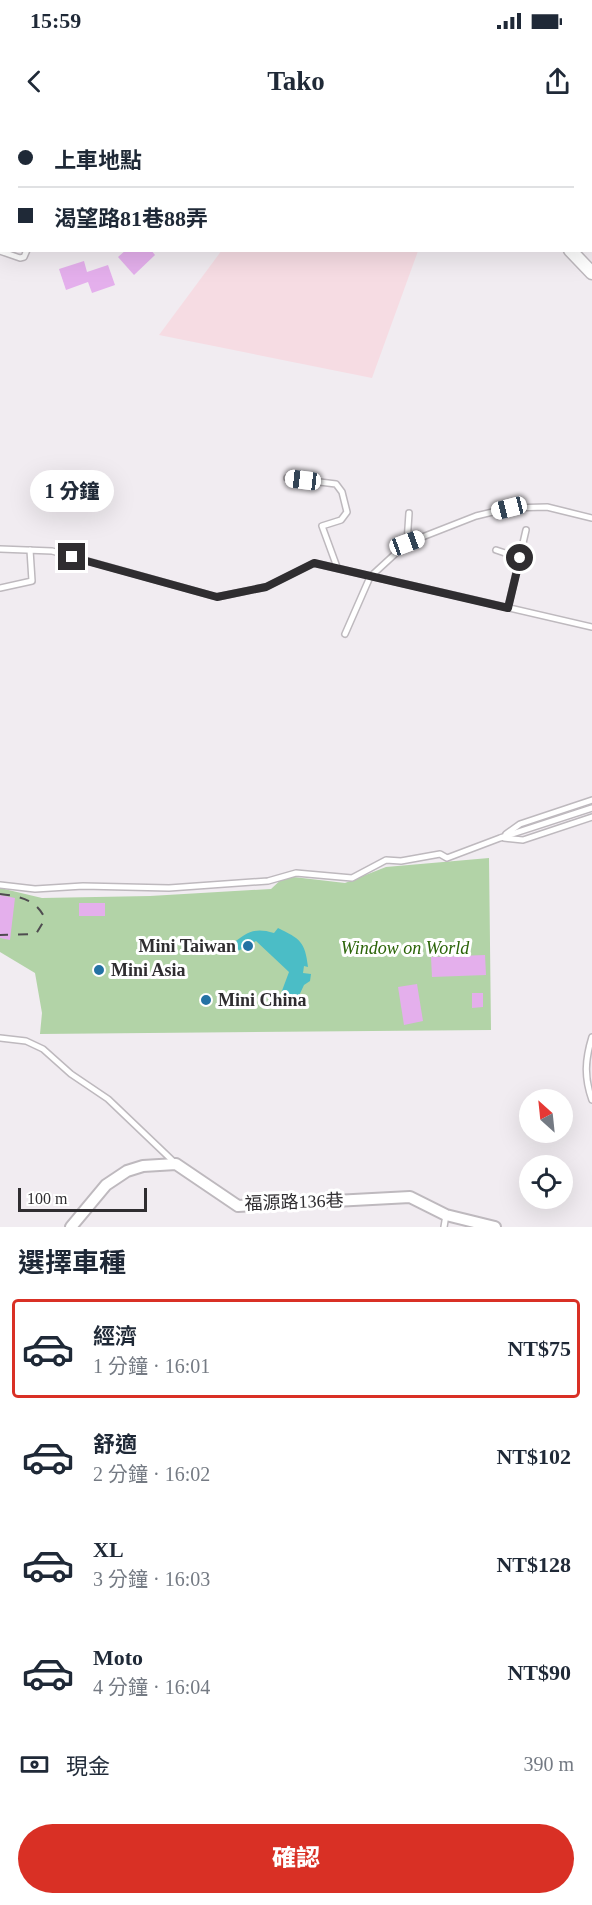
<!DOCTYPE html>
<html lang="zh-TW">
<head>
<meta charset="utf-8">
<style>
	body { margin:0; font-family:"Times New Roman","Noto Sans TC",serif; background:#f2f2f3; color:#1f2937; height:100vh; display:flex; flex-direction:column; font-size:22px; white-space:nowrap }
	* { box-sizing:border-box; margin:0 }
	p { font-size:20px; color:#747a83 }
	.icon { flex:none; width:33px; height:33px; fill:none; stroke:currentColor; stroke-width:2; stroke-linecap:round; stroke-linejoin:round }
	.map { position:relative; height:1107px; overflow:hidden }
	.sheet { display:flex; flex-direction:column; background:#fff; flex:1 }
	.sheet>* { flex:none }
	.hud { position:absolute; left:0px; top:0px; width:592px; height:132px; box-shadow:0 6px 24px #0002; display:grid; align-content:center; height:132px; padding:0 18px; background:#fff }
	.needle { width:39px; rotate:333deg }
	.fabs { position:absolute; left:519px; top:969px; display:grid; gap:12px }
	.fabs a { display:grid; place-items:center; width:54px; height:54px; border-radius:50%; background:#fff; box-shadow:0 6px 24px #0002; font-size:30px }
	.scale { position:absolute; left:18px; bottom:15px; width:129px; box-sizing:border-box; padding-left:6px; border:3px solid #2f2d30; border-top:0; font-size:16px; line-height:21px; white-space:nowrap; color:#2f2d30; -webkit-text-stroke:4px #fff; paint-order:stroke }
	.end { position:absolute; width:27px; height:27px; margin:-14px; border:8px solid #2f2d30; background:#fff; box-shadow:0 0 0 3px #fff }
	.from { border-radius:50% }
	.bubble { position:absolute; height:42px; border-radius:21px; background:#fff; box-shadow:0 6px 24px #0002; font-size:20px; font-weight:800; line-height:42px; text-align:center }
	.car { position:absolute; width:18px; height:36px; margin:-18px -9px; border-radius:8px; box-shadow:0 0 4px 2px #0007; background:linear-gradient(#fff 24%,#345 0 40%,#fff 0 76%,#345 0 86%,#fff 0) }
	.hud b { display:flex; align-items:center; gap:21px; height:57px; font-size:22px }
	.hud b+b { border-top:2px solid #e0e1e3 }
	.hud i { width:15px; height:15px; background:#1f2937 }
	ul { padding:0; list-style:none }
	li { display:flex; align-items:center; gap:18px; height:99px; margin:0 12px 9px; padding:0 6px; border:3px solid transparent; border-radius:6px }
	li div { flex:1 }
	li b { display:block; font-size:22px }
	li em { font-style:normal; font-weight:800 }
	li.active { border-color:#d93025 }
	li>.icon { width:54px; height:54px; stroke-width:1.5 }
	h2 { padding:0 18px; font-size:27px; line-height:72px }
	.pay { display:flex; align-items:center; gap:15px; height:66px; padding:0 18px; font-size:22px }
	.pay p { margin-inline-start:auto }
	.cta { display:flex; gap:12px; margin-top:auto; padding:12px 18px }
	.cta a { flex:1; height:69px; border-radius:36px; background:#d93025; color:#fff; font-size:24px; font-weight:800; line-height:69px; text-align:center }
	.status { display:flex; justify-content:space-between; align-items:center; height:42px; padding:0 30px; background:#fff; direction:ltr }
	.status svg { height:16px; fill:currentColor }
	header { display:flex; justify-content:space-between; align-items:center; height:78px; padding:0 18px; background:#fff; font-size:27px; font-weight:800 }
	.map>svg:first-child { display:block }
	.commercial { fill:#f6dce3 }
	.green { fill:#b2d3a7 }
	.water { fill:#4bbdc6 }
	.building { fill:#e4afec }
	.lines { fill:none; stroke-linecap:round; stroke-linejoin:round }
	.service-casing { stroke:#beb9be; stroke-width:8 }
	.minor-casing { stroke:#beb9be; stroke-width:14 }
	.tertiary-casing { stroke:#beb9be; stroke-width:15 }
	.service { stroke:#fff; stroke-width:5 }
	.minor { stroke:#fff; stroke-width:10 }
	.tertiary { stroke:#fff; stroke-width:12 }
	.rail { stroke:#4f4c50; stroke-width:2; stroke-dasharray:10 10; stroke-linecap:butt }
	.route { stroke:#2f2d30; stroke-width:8 }
	.poi-dot { fill:#2472a4; stroke:#fff; stroke-width:2 }
	.labels { text-anchor:middle; dominant-baseline:central; stroke-width:6; stroke-linejoin:round; paint-order:stroke }
	.poi-label { font-size:18px; font-weight:bold; fill:#2f2d30; stroke:#fff; text-anchor:start }
	.park-label { font-size:18px; font-style:italic; fill:#2b6408; stroke:#fff }
	.street-label { font-size:18px; fill:#2f2d30; stroke:#fff }
</style>
</head>
<body>
<div class="status"><b>15:59</b><svg viewBox="0 0 49 12"><path d="M0 12V9h3v3zM5 12V6h3v6zM10 12V3h3v9zM15 12V0h3v12zM26 1h20v11H26zM47 4h2v5h-2z"/></svg></div>
<header><svg class="icon" aria-label="back" viewBox="0 0 24 24"><path d="M15 5l-7 7 7 7"/></svg>Tako<svg class="icon" aria-label="share" viewBox="0 0 24 24"><path d="M12 15V3M7 8l5-5 5 5M5 13v7h14v-7"/></svg></header>
<div class="map">
<svg width="592" height="1107" viewBox="0 0 592 1107">
	<rect width="100%" height="100%" fill="#f1ecf1"/>
	<!-- commercial -->
	<polygon class="commercial" points="222,130 418,131 372,258 159,215"/>
	<!-- green -->
	<polygon class="green" points="489,738 491,910 40,914 42,893 35,853 0,832 0,768 42,778 150,776 271,769 285,756 345,763 386,747"/>
	<!-- water -->
	<path class="water" d="M 278,808 C 300,819 305,821 308,847 L 304,846 L 303,853 L 311,854 L 310,861 L 304,865 L 297,880 L 290,878 L 287,882 L 280,876 L 289,852 L 256,821 L 238,831 L 231,825 C 247,812 254,807 274,813 Z"/>
	<!-- building -->
	<g class="building">
		<polygon points="126,130 151,130 155,135 134,155 118,137"/>
		<polygon points="84,141 87,152 108,145 115,165 92,173 88,162 66,170 59,149"/>
		<polygon points="0,775 15,778 10,820 0,818"/>
		<rect x="79" y="783" width="26" height="13"/>
		<polygon points="485,835 486,855 432,857 431,837"/>
		<polygon points="417,864 423,901 404,905 398,867"/>
		<polygon points="472,873 483,873 483,887 472,888"/>
	</g>
	<g class="lines">
		<!-- service casing -->
		<g class="service-casing">
			<g id="service">
				<polyline points="76,2 77,0"/>
				<polyline points="0,131 20,138 24,137 27,130"/>
				<polyline points="287,358 336,364 342,372 347,392 341,400 322,406 337,447"/>
				<polyline points="407,423 409,393"/>
				<polyline points="0,429 52,431 217,477 266,467 314,443 592,507"/>
				<polyline points="496,430 520,438"/>
				<polyline points="0,468 32,461 30,430"/>
				<polyline points="508,488 526,410"/>
				<polyline points="345,514 370,457 407,423 476,396 509,388 547,387 592,398"/>
				<polyline points="506,714 520,704 592,680"/>
				<polyline points="504,718 523,720 592,697"/>
				<polyline points="0,765 35,769 83,766 169,768 268,761 296,753 352,758 386,740 401,741 440,734 447,738 500,718 592,688"/>
				<path d="M 592,917 C 585,940 584,957 592,980"/>
				<polyline points="0,918 26,921 43,929 71,954 108,979 175,1043"/>
				<polyline points="444,1107 446,1095"/>
			</g>
		</g>
		<!-- minor casing -->
		<g class="minor-casing">
			<polyline id="minor" points="71,1107 106,1065 127,1051 143,1046 176,1044 238,1086 410,1077 446,1095 495,1107"/>
		</g>
		<!-- tertiary casing -->
		<g class="tertiary-casing">
			<g id="tertiary">
				<polyline points="89,0 93,2"/>
				<polyline points="570,130 592,153"/>
			</g>
		</g>
		<!-- service -->
		<use href="#service" class="service"/>
		<!-- minor -->
		<use href="#minor" class="minor"/>
		<!-- tertiary -->
		<use href="#tertiary" class="tertiary"/>
		<!-- rail -->
		<path class="rail" d="M 0,774 C 18,776 37,779 45,799 L 36,814 L 0,815"/>
	</g>
	<g class="lines">
		<!-- route -->
		<polyline class="route" points="72,437 217,477 266,467 314,443 508,488 520,438"/>
	</g>
	<!-- markers -->
	<g class="poi-dot">
		<circle cx="248" cy="826" r="6"/>
		<circle cx="99" cy="850" r="6"/>
		<circle cx="206" cy="880" r="6"/>
	</g>
	<g class="labels">
		<!-- poi labels -->
		<g class="poi-label">
			<text x="236" y="826" text-anchor="end">Mini Taiwan</text>
			<text x="111" y="850">Mini Asia</text>
			<text x="218" y="880">Mini China</text>
		</g>
		<!-- park labels -->
		<g class="park-label">
			<text x="405" y="828">Window on World</text>
		</g>
		<!-- street labels -->
		<g class="street-label">
			<text transform="translate(294 1082) rotate(-2)">福源路136巷</text>
		</g>
	</g>
</svg>
<div class="fabs">
<a><svg class="needle" viewBox="-14 -14 28 28"><path d="M0-13l5 13h-10z" fill="#e53935"/><path d="M0 13l5-13h-10z" fill="#747a83"/></svg></a>
<a><svg class="icon" aria-label="locate" viewBox="0 0 24 24"><circle cx="12" cy="12" r="6"/><path d="M12 2v4M12 18v4M2 12h4M18 12h4"/></svg></a>
</div>
<div class="scale">100 m</div>
<i class="end from" style="left:520px;top:438px"></i>
<i class="end" style="left:72px;top:437px"></i>
<div class="bubble" style="left:30px;top:350px;width:84px">1 分鐘</div>
<i class="car" style="left:303px;top:360px;rotate:277deg"></i>
<i class="car" style="left:509px;top:388px;rotate:256deg"></i>
<i class="car" style="left:407px;top:423px;rotate:70deg"></i>
<div class="hud">
<b><i class="from"></i>上車地點</b>
<b><i></i>渴望路81巷88弄</b>
</div>
</div>
<section class="sheet">
<h2>選擇車種</h2>
<ul>
<li class="active"><svg class="icon" aria-label="car" viewBox="0 0 24 24"><path d="M5 17H2v-5l4-1 3-4h7l3 4 3 1v5h-3M9 17h6M6 11h13"/><circle cx="7" cy="17" r="2"/><circle cx="17" cy="17" r="2"/></svg><div><b>經濟</b><p>1 分鐘 · 16:01</p></div><em>NT$75</em></li>
<li><svg class="icon" aria-label="car" viewBox="0 0 24 24"><path d="M5 17H2v-5l4-1 3-4h7l3 4 3 1v5h-3M9 17h6M6 11h13"/><circle cx="7" cy="17" r="2"/><circle cx="17" cy="17" r="2"/></svg><div><b>舒適</b><p>2 分鐘 · 16:02</p></div><em>NT$102</em></li>
<li><svg class="icon" aria-label="car" viewBox="0 0 24 24"><path d="M5 17H2v-5l4-1 3-4h7l3 4 3 1v5h-3M9 17h6M6 11h13"/><circle cx="7" cy="17" r="2"/><circle cx="17" cy="17" r="2"/></svg><div><b>XL</b><p>3 分鐘 · 16:03</p></div><em>NT$128</em></li>
<li><svg class="icon" aria-label="car" viewBox="0 0 24 24"><path d="M5 17H2v-5l4-1 3-4h7l3 4 3 1v5h-3M9 17h6M6 11h13"/><circle cx="7" cy="17" r="2"/><circle cx="17" cy="17" r="2"/></svg><div><b>Moto</b><p>4 分鐘 · 16:04</p></div><em>NT$90</em></li>
</ul>
<div class="pay"><svg class="icon" aria-label="cash" viewBox="0 0 24 24"><path d="M3 7h18v10H3z"/><circle cx="12" cy="12" r="2"/></svg>現金<p>390 m</p></div>
<div class="cta"><a>確認</a></div>
</section>
</body>
</html>
